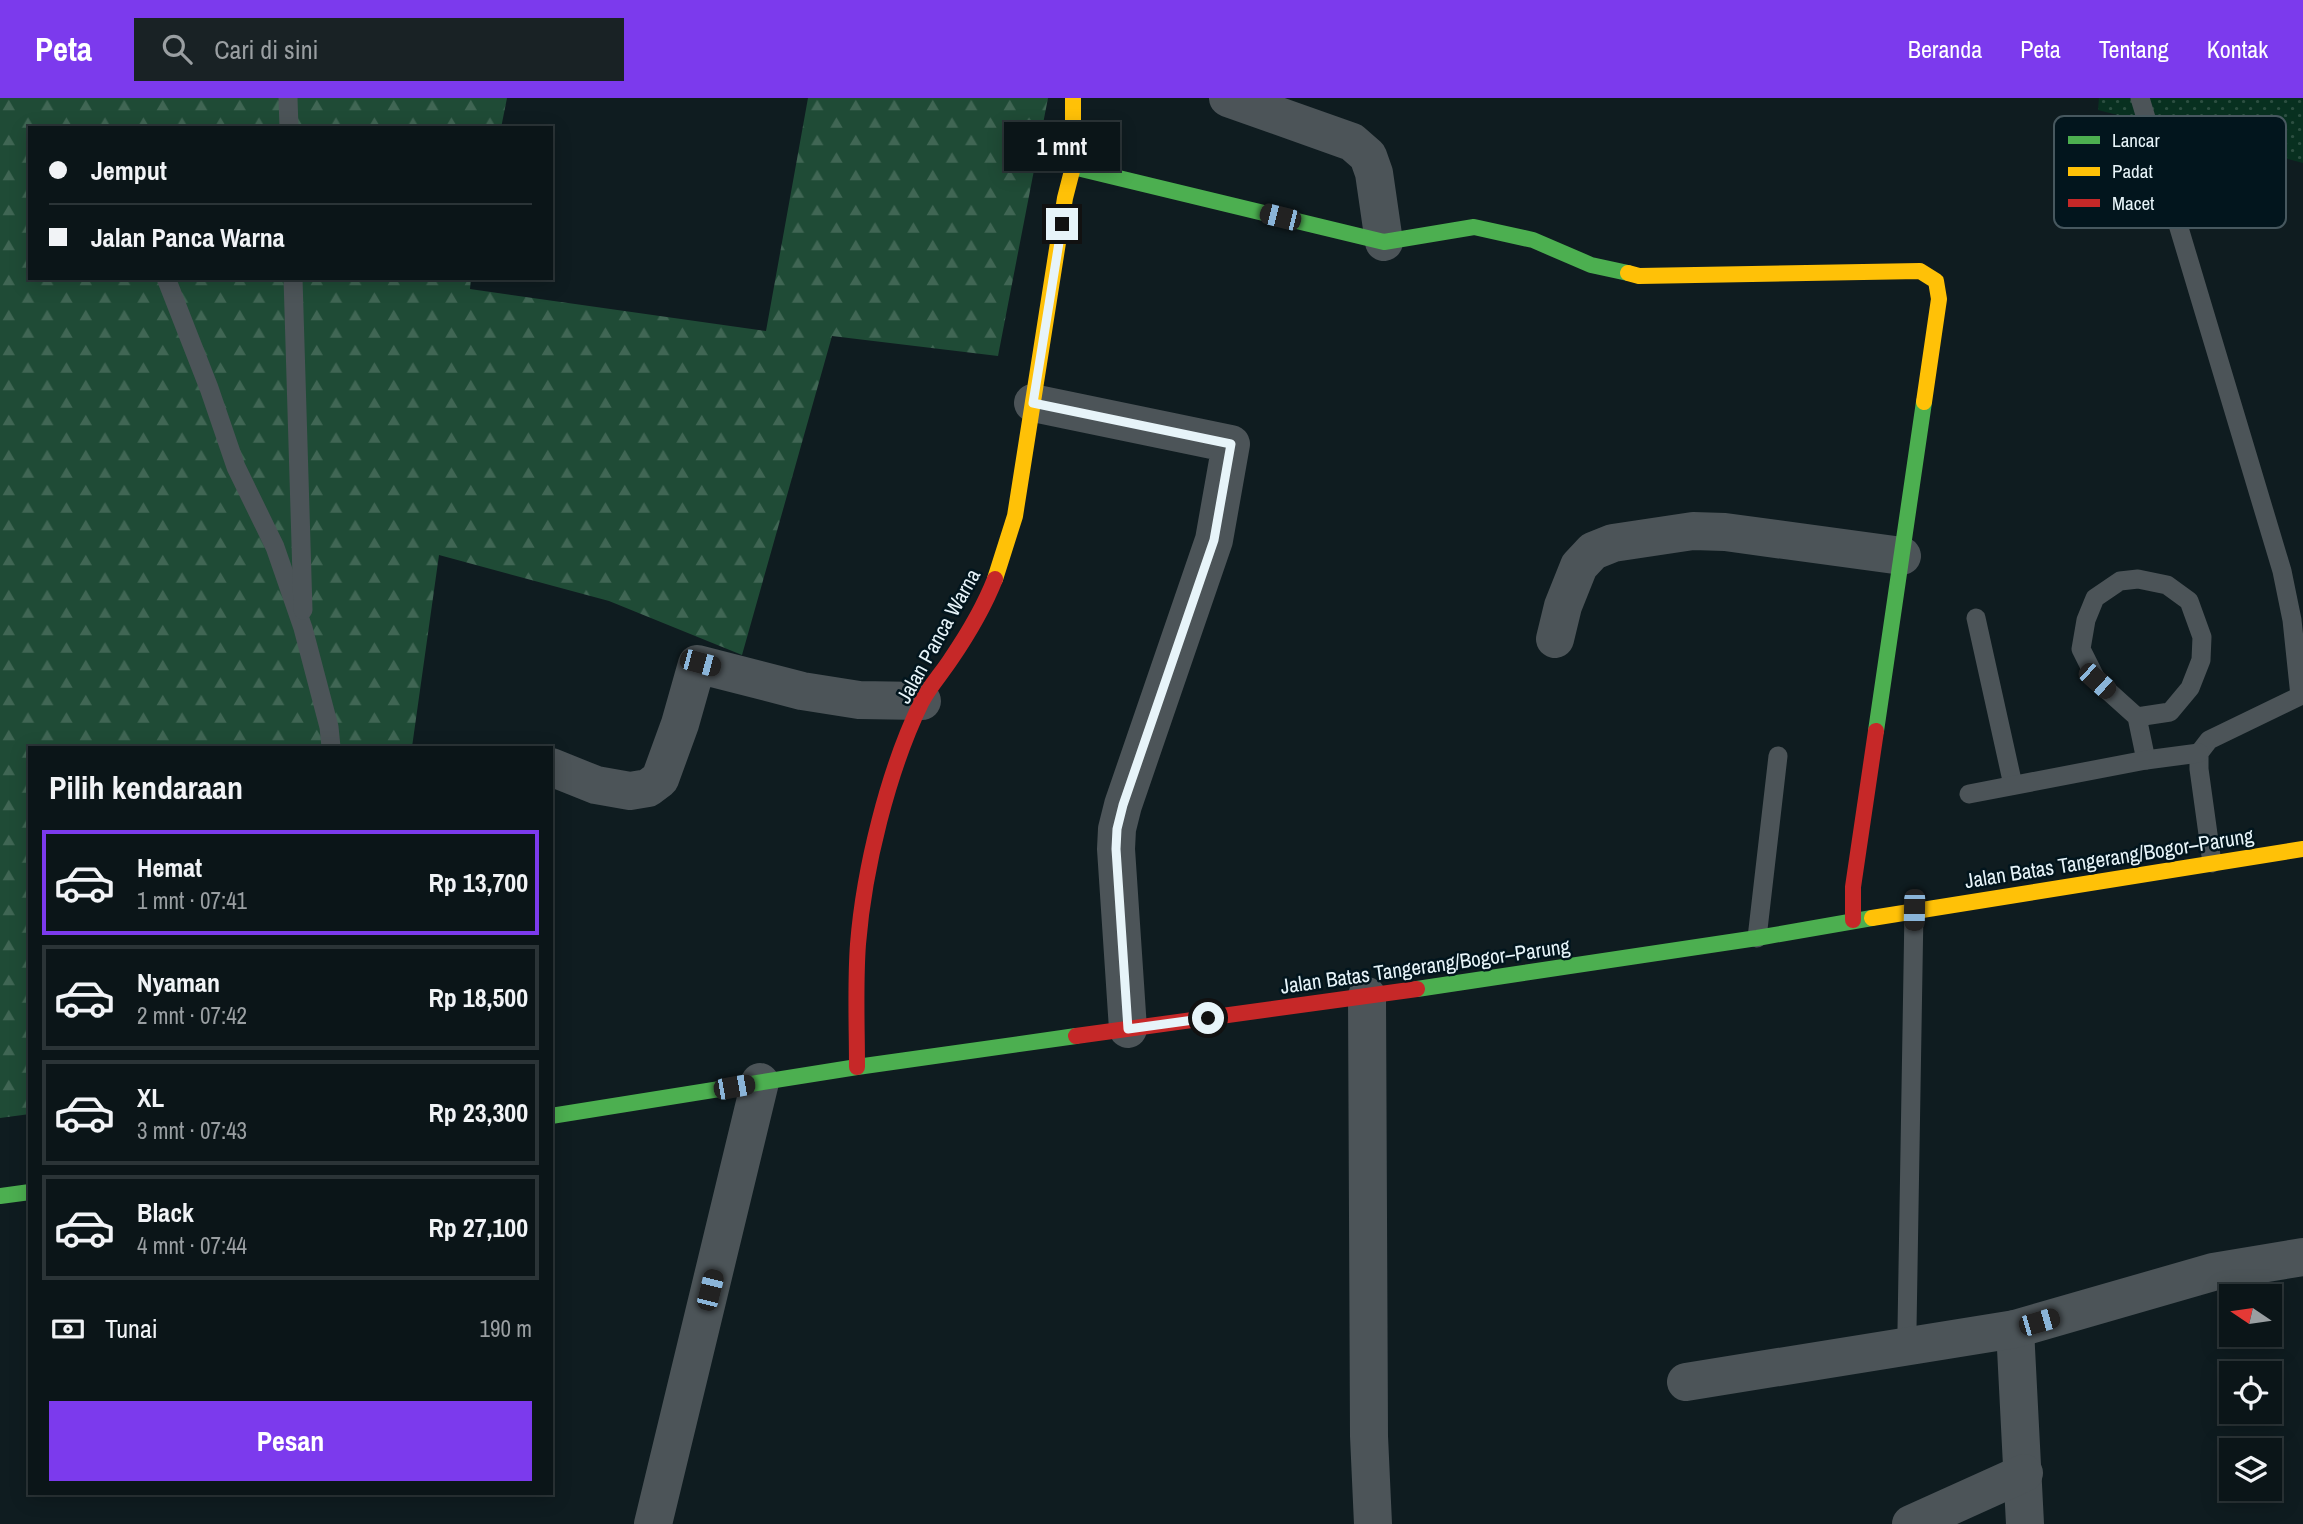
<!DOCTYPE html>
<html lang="id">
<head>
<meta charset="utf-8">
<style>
	body { margin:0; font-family:"Archivo Narrow",sans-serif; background:#192225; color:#f1f3f6; height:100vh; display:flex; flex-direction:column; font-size:26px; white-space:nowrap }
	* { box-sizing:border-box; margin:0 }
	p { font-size:23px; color:#9a9fa2 }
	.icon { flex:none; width:38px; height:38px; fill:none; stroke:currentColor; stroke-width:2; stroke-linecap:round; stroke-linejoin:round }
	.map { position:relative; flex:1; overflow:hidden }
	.side { position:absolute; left:28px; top:648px; width:525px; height:749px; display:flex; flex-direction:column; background:#0b1518; border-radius:0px; box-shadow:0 4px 18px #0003,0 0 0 2px #2b3437 }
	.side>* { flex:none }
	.hud { position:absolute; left:28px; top:28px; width:525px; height:154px; border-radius:0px; box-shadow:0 4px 18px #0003,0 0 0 2px #2b3437; display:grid; align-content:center; height:154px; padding:0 21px; background:#0b1518 }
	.needle { width:46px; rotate:283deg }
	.tools { position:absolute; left:2219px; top:1186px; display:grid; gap:14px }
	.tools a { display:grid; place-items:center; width:63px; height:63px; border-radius:0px; background:#0b1518; box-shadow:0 4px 18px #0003,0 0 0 2px #2b3437; font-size:35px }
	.end { position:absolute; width:32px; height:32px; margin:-16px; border:9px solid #e7f4f9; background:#111; box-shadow:0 0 0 4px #111 }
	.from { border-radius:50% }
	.bubble { position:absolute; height:49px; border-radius:0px; background:#0b1518; box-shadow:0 4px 18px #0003,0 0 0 2px #2b3437; font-size:23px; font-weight:700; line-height:49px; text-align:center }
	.car { position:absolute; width:21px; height:42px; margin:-21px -10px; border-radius:9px; box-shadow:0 0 5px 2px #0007; background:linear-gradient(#222 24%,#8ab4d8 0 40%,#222 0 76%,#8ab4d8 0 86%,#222 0) }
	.hud b { display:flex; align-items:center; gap:24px; height:66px; font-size:26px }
	.hud b+b { border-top:2px solid #2b3437 }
	.hud i { width:18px; height:18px; background:#f1f3f6 }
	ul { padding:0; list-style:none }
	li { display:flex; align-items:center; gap:21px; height:105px; margin:0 14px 10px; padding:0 7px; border:4px solid #2b3437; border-radius:0px }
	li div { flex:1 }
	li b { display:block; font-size:26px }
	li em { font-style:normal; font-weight:700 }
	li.on { border-color:#7c3aed }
	li>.icon { width:63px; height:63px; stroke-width:1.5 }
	h2 { padding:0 21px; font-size:32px; line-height:84px }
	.pay { display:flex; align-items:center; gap:18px; height:77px; padding:0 21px; font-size:26px }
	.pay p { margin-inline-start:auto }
	.cta { display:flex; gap:14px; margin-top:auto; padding:14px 21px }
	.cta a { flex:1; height:80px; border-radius:0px; background:#7c3aed; color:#fff; font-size:28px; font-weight:700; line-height:80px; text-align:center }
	header { display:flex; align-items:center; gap:42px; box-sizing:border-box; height:98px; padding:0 35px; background:#7c3aed; color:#fff }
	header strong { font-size:33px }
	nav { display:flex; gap:38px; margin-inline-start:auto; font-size:24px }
	.search { width:490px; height:63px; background:#192225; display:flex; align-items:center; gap:18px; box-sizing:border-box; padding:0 24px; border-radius:0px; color:#9a9fa2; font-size:26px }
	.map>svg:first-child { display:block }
	.grass { fill:url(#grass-dots) }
	.forest { fill:url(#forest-firs) }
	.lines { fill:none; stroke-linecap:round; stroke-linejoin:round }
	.lane { stroke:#4c5458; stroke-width:19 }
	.street { stroke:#4c5458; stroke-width:38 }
	.fast { stroke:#4caf50; stroke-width:16 }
	.slow { stroke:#ffc107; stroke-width:16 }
	.jam { stroke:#c62828; stroke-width:16 }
	.route { stroke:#e7f4f9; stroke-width:9 }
	.labels { text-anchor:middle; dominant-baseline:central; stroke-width:5; stroke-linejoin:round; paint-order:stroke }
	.street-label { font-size:21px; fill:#e7f4f9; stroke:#02151d }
	.key { fill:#02151d; stroke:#47585f; stroke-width:2 }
	.key-label { font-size:19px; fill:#e7f4f9 }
</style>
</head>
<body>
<header>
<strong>Peta</strong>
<div class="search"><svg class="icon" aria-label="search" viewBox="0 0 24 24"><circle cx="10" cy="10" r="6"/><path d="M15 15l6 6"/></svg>Cari di sini</div>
<nav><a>Beranda</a><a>Peta</a><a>Tentang</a><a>Kontak</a></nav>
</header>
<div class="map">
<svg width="2303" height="1426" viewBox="0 0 2303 1426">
	<defs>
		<pattern id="grass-dots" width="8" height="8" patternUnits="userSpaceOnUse" patternTransform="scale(1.75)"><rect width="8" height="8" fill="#083020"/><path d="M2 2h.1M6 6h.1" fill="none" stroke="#2c4f41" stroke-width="1.8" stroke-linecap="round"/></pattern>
		<pattern id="forest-firs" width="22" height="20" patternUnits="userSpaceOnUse" patternTransform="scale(1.75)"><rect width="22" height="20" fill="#1f4b36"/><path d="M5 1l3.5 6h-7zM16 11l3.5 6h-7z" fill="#406654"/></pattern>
	</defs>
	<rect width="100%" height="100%" fill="#0f1c20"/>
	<!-- grass -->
	<polygon class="grass" points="2099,0 2303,0 2303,65 2098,12"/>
	<!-- forest -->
	<polygon class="forest" points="0,0 507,0 501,30 30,30 30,180 471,180 470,191 766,233 808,0 1048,0 998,258 832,238 742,557 609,503 439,457 412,649 30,649 30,1016 0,1020"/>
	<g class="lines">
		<!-- lane -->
		<g class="lane">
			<polyline points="288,0 289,30"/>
			<polyline points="2140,0 2282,473 2292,522 2300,598 2209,642 2199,655 2199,671 2212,765"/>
			<polyline points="166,180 209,290 236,369 275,449 303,530 329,629 331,649"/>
			<polyline points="293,180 303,512"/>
			<polyline points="1976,520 2013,687"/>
			<polyline points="2137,619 2170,614 2190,590 2201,562 2202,539 2189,503 2167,487 2138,481 2120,483 2095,500 2086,522 2081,551 2097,583 2137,619 2146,662"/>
			<polyline points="1969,696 2146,662 2199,655"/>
			<polyline points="1757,840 1778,658"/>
			<polyline points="1908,1249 1907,1231 1914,812"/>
		</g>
		<!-- street -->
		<g class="street">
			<polyline points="1228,0 1352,44 1368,58 1374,75 1384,144"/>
			<polyline points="1033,305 1231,346 1214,442 1123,707 1117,731 1116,751 1128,931"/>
			<polyline points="1555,541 1563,508 1579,468 1593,453 1613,445 1693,433 1725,434 1902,458"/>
			<polyline points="551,669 596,687 630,693 648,690 660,681 680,626 697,566 802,593 859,602 922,603"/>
			<polyline points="1367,898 1369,1338 1373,1426"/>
			<polyline points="2015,1231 2025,1426"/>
			<polyline points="1686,1284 2015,1231 2213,1174 2303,1159"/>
			<polyline points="653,1426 760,984"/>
			<polyline points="1911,1426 2024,1375"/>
		</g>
		<!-- fast -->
		<g class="fast">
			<polyline points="1073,69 1384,144 1474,129 1533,142 1591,167 1628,175"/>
			<polyline points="1876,633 1924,304"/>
			<polyline points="1417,891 1757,840 1872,820"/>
			<polyline points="551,1018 857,969 1076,938"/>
			<polyline points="0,1098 30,1094"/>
		</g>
		<!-- slow -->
		<g class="slow">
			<polyline points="1628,175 1639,178 1920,173 1936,183 1939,201 1924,304"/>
			<polyline points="995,481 1015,418 1065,100 1073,69 1073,0"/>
			<polyline points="1872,820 2303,751"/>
		</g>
		<!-- jam -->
		<g class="jam">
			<polyline points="1853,822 1853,789 1876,633"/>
			<polyline points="1076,938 1417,891"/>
			<path d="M 857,969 C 857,928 855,887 858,846 C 864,771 888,673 921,605 C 929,589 942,575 951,561 C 968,536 984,509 995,481"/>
		</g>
	</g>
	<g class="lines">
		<!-- route -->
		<polyline class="route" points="1062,126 1033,305 1231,346 1214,442 1123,707 1117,731 1116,751 1128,931 1208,920"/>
	</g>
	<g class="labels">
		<!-- street labels -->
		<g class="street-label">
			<text transform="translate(938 538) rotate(-61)">Jalan Panca Warna</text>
			<text transform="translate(2109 760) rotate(-9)">Jalan Batas Tangerang/Bogor–Parung</text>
			<text transform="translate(1425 868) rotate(-8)">Jalan Batas Tangerang/Bogor–Parung</text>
		</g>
	</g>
	<!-- legend -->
	<rect x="2054" y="18" width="232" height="112" rx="10" class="key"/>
	<rect x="2068" y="38" width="32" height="8" fill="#4caf50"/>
	<rect x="2068" y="69" width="32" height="9" fill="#ffc107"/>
	<rect x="2068" y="101" width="32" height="8" fill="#c62828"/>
	<g class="key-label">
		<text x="2112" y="49">Lancar</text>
		<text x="2112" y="80">Padat</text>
		<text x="2112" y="112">Macet</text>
	</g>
</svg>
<div class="tools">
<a><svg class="needle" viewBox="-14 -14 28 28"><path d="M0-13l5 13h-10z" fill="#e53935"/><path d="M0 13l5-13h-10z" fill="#9a9fa2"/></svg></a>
<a><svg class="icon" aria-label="locate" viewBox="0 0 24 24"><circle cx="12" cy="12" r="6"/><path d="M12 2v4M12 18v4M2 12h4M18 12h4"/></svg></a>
<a><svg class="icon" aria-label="layers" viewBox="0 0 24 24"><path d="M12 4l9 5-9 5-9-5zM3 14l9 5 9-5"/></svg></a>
</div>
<i class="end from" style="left:1208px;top:920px"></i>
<i class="end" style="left:1062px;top:126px"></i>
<div class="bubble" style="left:1004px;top:24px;width:116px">1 mnt</div>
<i class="car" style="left:1280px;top:119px;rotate:284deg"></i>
<i class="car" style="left:700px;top:565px;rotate:105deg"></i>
<i class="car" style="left:2097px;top:583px;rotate:132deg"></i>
<i class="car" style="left:1914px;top:812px;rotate:181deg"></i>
<i class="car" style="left:734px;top:989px;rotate:80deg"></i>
<i class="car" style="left:710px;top:1192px;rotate:14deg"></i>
<i class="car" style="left:2039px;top:1224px;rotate:74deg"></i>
<div class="hud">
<b><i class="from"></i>Jemput</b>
<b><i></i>Jalan Panca Warna</b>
</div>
<section class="side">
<h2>Pilih kendaraan</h2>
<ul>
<li class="on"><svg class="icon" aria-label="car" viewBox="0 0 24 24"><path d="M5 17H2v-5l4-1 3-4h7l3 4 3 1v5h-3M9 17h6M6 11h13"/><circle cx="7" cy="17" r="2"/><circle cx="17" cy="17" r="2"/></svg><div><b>Hemat</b><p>1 mnt · 07:41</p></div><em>Rp 13,700</em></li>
<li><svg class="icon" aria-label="car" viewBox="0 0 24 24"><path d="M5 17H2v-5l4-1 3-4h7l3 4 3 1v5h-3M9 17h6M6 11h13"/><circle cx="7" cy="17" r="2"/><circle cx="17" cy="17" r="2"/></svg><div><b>Nyaman</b><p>2 mnt · 07:42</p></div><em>Rp 18,500</em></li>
<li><svg class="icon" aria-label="car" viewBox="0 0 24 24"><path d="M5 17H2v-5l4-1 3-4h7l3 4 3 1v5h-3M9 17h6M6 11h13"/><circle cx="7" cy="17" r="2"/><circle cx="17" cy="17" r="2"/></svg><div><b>XL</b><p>3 mnt · 07:43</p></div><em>Rp 23,300</em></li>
<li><svg class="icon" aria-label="car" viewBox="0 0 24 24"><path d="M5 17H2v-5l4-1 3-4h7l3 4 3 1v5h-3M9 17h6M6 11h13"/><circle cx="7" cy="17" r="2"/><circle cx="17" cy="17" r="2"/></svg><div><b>Black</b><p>4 mnt · 07:44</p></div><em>Rp 27,100</em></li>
</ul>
<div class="pay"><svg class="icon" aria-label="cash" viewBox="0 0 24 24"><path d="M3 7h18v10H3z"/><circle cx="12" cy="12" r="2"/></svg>Tunai<p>190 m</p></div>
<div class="cta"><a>Pesan</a></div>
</section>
</div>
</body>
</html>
